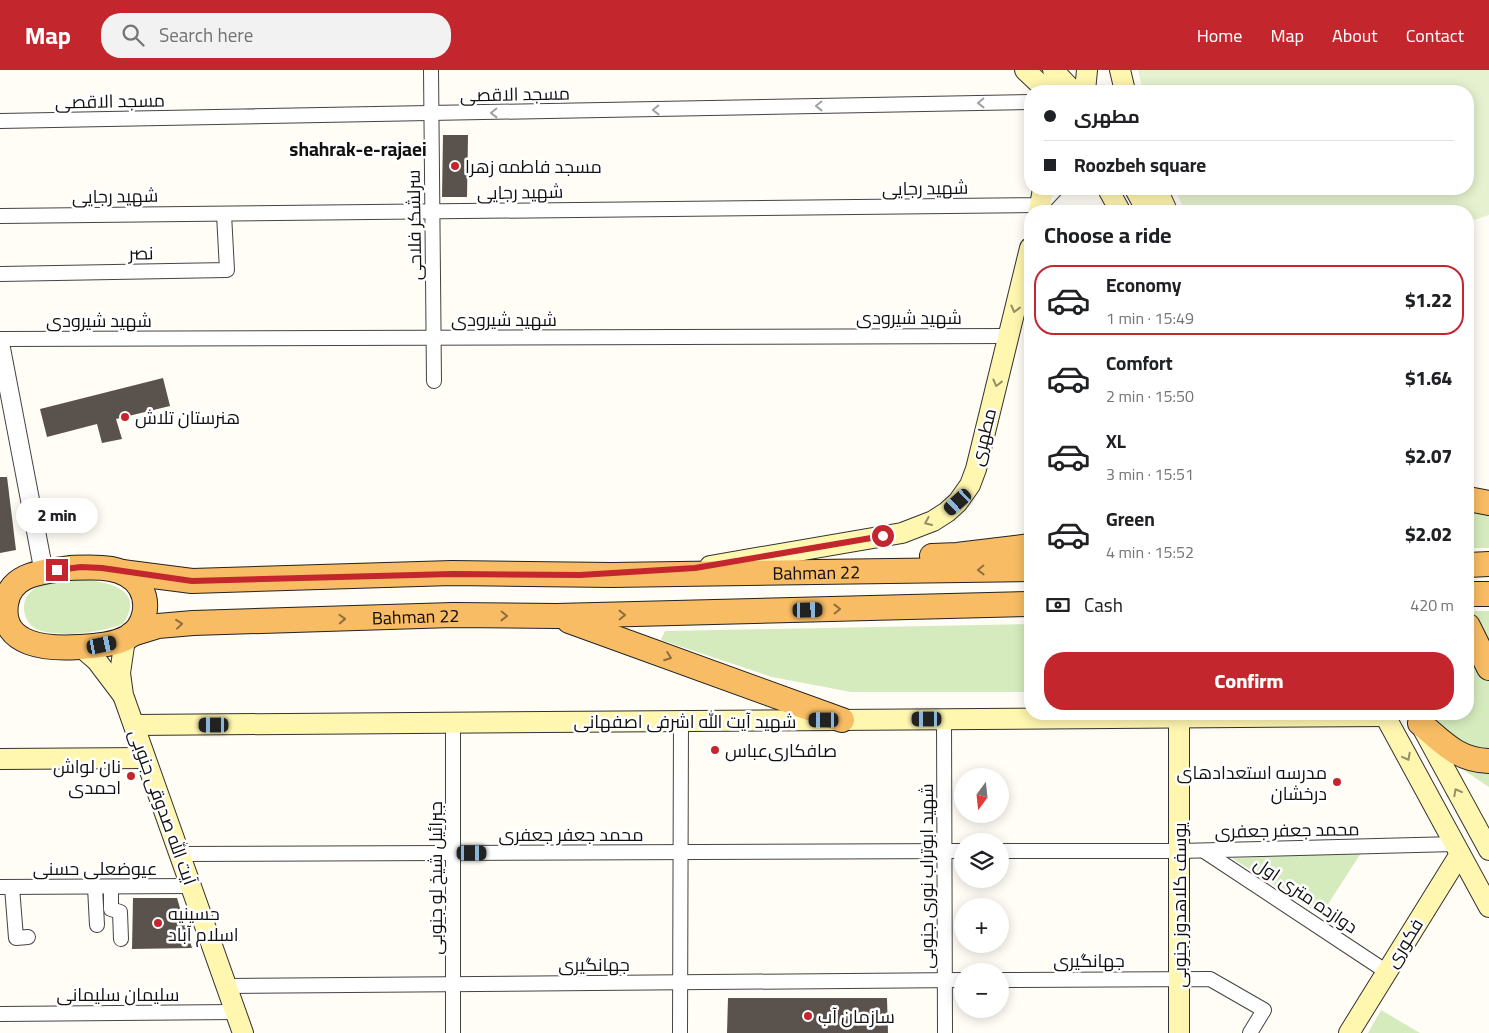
<!DOCTYPE html>
<html lang="en">
<head>
<meta charset="utf-8">
<style>
	body { margin:0; font-family:Georgia,Cairo,serif; background:#f2f2f2; color:#202124; height:100vh; display:flex; flex-direction:column; font-size:19px; white-space:nowrap }
	* { box-sizing:border-box; margin:0 }
	p { font-size:16px; color:#757577 }
	.icon { flex:none; width:28px; height:28px; fill:none; stroke:currentColor; stroke-width:2; stroke-linecap:round; stroke-linejoin:round }
	.map { position:relative; flex:1; overflow:hidden }
	.panel { position:absolute; left:1024px; top:135px; width:450px; height:515px; display:flex; flex-direction:column; background:#fff; border-radius:20px; box-shadow:0 2px 12px #0003 }
	.panel>* { flex:none }
	.banner { position:absolute; left:1024px; top:15px; width:450px; height:110px; border-radius:20px; box-shadow:0 2px 12px #0003; display:grid; align-content:center; height:110px; padding:0 20px; background:#fff }
	.needle { width:32px; rotate:195deg }
	.fabs { position:absolute; left:954px; top:698px; display:grid; gap:10px }
	.fabs a { display:grid; place-items:center; width:55px; height:55px; border-radius:50%; background:#fff; box-shadow:0 2px 12px #0003; font-size:25px }
	.end { position:absolute; width:22px; height:22px; margin:-11px; border:6px solid #c4262e; background:#fff; box-shadow:0 0 0 2px #fff }
	.from { border-radius:50% }
	.bubble { position:absolute; height:35px; border-radius:18px; background:#fff; box-shadow:0 2px 12px #0003; font-size:16px; font-weight:800; line-height:35px; text-align:center }
	.car { position:absolute; width:15px; height:30px; margin:-15px -8px; border-radius:6px; box-shadow:0 0 4px 1px #0007; background:linear-gradient(#222 24%,#8ab4d8 0 40%,#222 0 76%,#8ab4d8 0 86%,#222 0) }
	.banner b { display:flex; align-items:center; gap:18px; height:48px; font-size:19px }
	.banner b+b { border-top:1px solid #e0e0e0 }
	.banner i { width:12px; height:12px; background:#202124 }
	ul { padding:0; list-style:none }
	li { display:flex; align-items:center; gap:15px; height:70px; margin:0 10px 8px; padding:0 10px; border:2px solid transparent; border-radius:20px }
	li div { flex:1 }
	li b { display:block; font-size:19px }
	li em { font-style:normal; font-weight:800 }
	li.active { border-color:#c4262e }
	li>.icon { width:45px; height:45px; stroke-width:1.5 }
	h2 { padding:0 20px; font-size:22px; line-height:60px }
	.pay { display:flex; align-items:center; gap:12px; height:55px; padding:0 20px; font-size:19px }
	.pay p { margin-inline-start:auto }
	.cta { display:flex; gap:10px; margin-top:auto; padding:10px 20px }
	.cta a { flex:1; height:58px; border-radius:20px; background:#c4262e; color:#fff; font-size:20px; font-weight:800; line-height:58px; text-align:center }
	header { display:flex; align-items:center; gap:30px; box-sizing:border-box; height:70px; padding:0 25px; background:#c4262e; color:#fff }
	header strong { font-size:24px }
	nav { display:flex; gap:28px; margin-inline-start:auto; font-size:18px }
	.search { width:350px; height:45px; background:#f2f2f2; display:flex; align-items:center; gap:12px; box-sizing:border-box; padding:0 18px; border-radius:20px; color:#757577; font-size:19px }
	.map>svg:first-child { display:block }
	.green { fill:#d5ebbd }
	.pitch { fill:#e6f2cf }
	.building { fill:#5a524d }
	.lines { fill:none; stroke-linecap:round; stroke-linejoin:round }
	.minor-casing { stroke:#444; stroke-width:16 }
	.tertiary-casing { stroke:#444; stroke-width:20 }
	.secondary-casing { stroke:#333; stroke-width:22 }
	.trunk-casing { stroke:#222; stroke-width:26 }
	.minor { stroke:#fff; stroke-width:14 }
	.tertiary { stroke:#fff; stroke-width:18 }
	.secondary { stroke:#fff6b0; stroke-width:20 }
	.trunk { stroke:#f7bc64; stroke-width:24 }
	.oneway { stroke:#a0a0a0 }
	.oneway2 { stroke:#948f68 }
	.oneway3 { stroke:#906f3f }
	.route { stroke:#c4262e; stroke-width:6 }
	.poi-dot { fill:#c4262e; stroke:#fff; stroke-width:2 }
	.labels { text-anchor:middle; dominant-baseline:central; stroke-width:5; stroke-linejoin:round; paint-order:stroke }
	.street-label { font-size:18px; fill:#111; stroke:#fff }
	.poi-label { font-size:18px; fill:#111; stroke:#fff; text-anchor:start }
	.neighbourhood-label { font-size:19px; font-weight:bold; fill:#111; stroke:#fff }
</style>
</head>
<body>
<header>
<strong>Map</strong>
<div class="search"><svg class="icon" aria-label="search" viewBox="0 0 24 24"><circle cx="10" cy="10" r="6"/><path d="M15 15l6 6"/></svg>Search here</div>
<nav><a>Home</a><a>Map</a><a>About</a><a>Contact</a></nav>
</header>
<div class="map">
<svg width="1489" height="963" viewBox="0 0 1489 963">
	<rect width="100%" height="100%" fill="#fffdf5"/>
	<!-- green -->
	<g class="green">
		<polygon points="1468,435 1489,441 1489,478 1468,478"/>
		<path d="M 88,510 C 113,513 145,522 123,554 C 100,562 60,569 36,559 C 29,555 25,548 24,540 C 22,509 67,510 88,510 Z"/>
		<polygon points="1468,541 1489,541 1489,683 1468,678 1437,656 1430,644 1468,644"/>
		<polygon points="1030,554 1030,622 851,622 772,607 661,570 665,561"/>
		<polygon points="1456,695 1489,699 1489,717"/>
		<polygon points="1361,783 1321,845 1232,788"/>
		<polygon points="1381,940 1420,963 1368,963"/>
	</g>
	<!-- pitch -->
	<polygon class="pitch" points="1138,0 1489,0 1489,145 1468,152 1468,141 1185,141 1175,119 1468,119 1468,21 1143,21"/>
	<!-- building -->
	<g class="building">
		<polygon points="443,65 468,65 467,127 442,127"/>
		<polygon points="163,308 170,336 116,349 122,369 102,373 97,354 47,367 40,339"/>
		<polygon points="0,407 7,407 16,480 0,483"/>
		<polygon points="133,828 177,828 192,878 132,879"/>
		<polygon points="728,928 887,928 888,963 727,963"/>
	</g>
	<g class="lines">
		<!-- minor casing -->
		<g class="minor-casing">
			<g id="minor">
				<polyline points="431,0 434,311"/>
				<polyline points="0,51 1030,32"/>
				<polyline points="0,146 1041,135 1056,119"/>
				<polyline points="0,204 227,200 224,144"/>
				<polyline points="0,269 1008,266"/>
				<polyline points="944,649 945,963"/>
				<polyline points="453,653 453,963"/>
				<polyline points="1000,781 1179,781 1455,774"/>
				<polyline points="1204,781 1387,902"/>
				<polyline points="179,784 962,781"/>
				<polyline points="0,817 191,816"/>
				<polyline points="12,817 16,868 28,867"/>
				<polyline points="95,817 97,855"/>
				<polyline points="111,817 111,839 120,842 121,869"/>
				<polyline points="1000,910 1210,909 1264,940 1250,963"/>
				<polyline points="226,916 962,910"/>
				<polyline points="0,944 235,942"/>
				<polyline points="680,963 681,651"/>
			</g>
		</g>
		<!-- tertiary casing -->
		<g class="tertiary-casing">
			<polyline id="tertiary" points="0,273 44,503"/>
		</g>
		<!-- secondary casing -->
		<g class="secondary-casing">
			<g id="secondary">
				<polyline points="1025,0 1047,21"/>
				<polyline points="1053,0 1073,21"/>
				<polyline points="1120,0 1125,21"/>
				<polyline points="1085,21 1087,0"/>
				<polyline points="1108,119 1120,141"/>
				<polyline points="1135,119 1147,141"/>
				<polyline points="1157,119 1167,141"/>
				<polyline points="1039,141 1043,119"/>
				<polyline points="710,496 902,463 933,451 947,442 958,432 970,415 976,399 1030,178"/>
				<polyline points="125,569 120,603 123,625 243,963"/>
				<polyline points="81,577 97,591 122,624"/>
				<polyline points="1384,644 1489,837"/>
				<polyline points="134,655 1385,646"/>
				<polyline points="1423,659 1489,780"/>
				<polyline points="0,689 145,688"/>
				<polyline points="1179,963 1179,647"/>
				<polyline points="1349,963 1460,784"/>
			</g>
		</g>
		<!-- trunk casing -->
		<g class="trunk-casing">
			<g id="trunk">
				<polyline points="1468,429 1489,433"/>
				<polyline points="932,486 957,485 1030,476"/>
				<polyline points="1468,495 1489,494"/>
				<path d="M 70,498 C 93,497 126,494 140,517 C 150,534 145,557 128,567 C 114,575 95,576 79,577 C 50,579 0,577 6,534 C 10,502 45,502 70,498 Z"/>
				<path id="s1" d="M 122,502 L 192,511 L 452,503 L 611,505 L 1030,499"/>
				<polyline points="1468,524 1489,524"/>
				<polyline points="569,551 842,650"/>
				<polyline points="1468,556 1489,598"/>
				<path id="s2" d="M 132,564 L 158,556 L 193,553 L 453,545 L 556,546 L 1030,534"/>
				<path d="M 1420,653 C 1443,672 1457,690 1489,691"/>
			</g>
		</g>
		<!-- minor -->
		<use href="#minor" class="minor"/>
		<!-- tertiary -->
		<use href="#tertiary" class="tertiary"/>
		<!-- secondary -->
		<use href="#secondary" class="secondary"/>
		<!-- trunk -->
		<use href="#trunk" class="trunk"/>
	</g>
	<!-- one-way arrows -->
	<defs><path id="oneway-chevron" d="M-2-3.5L2.5 0L-2 3.5" fill="none" stroke-width="1.6" stroke-linecap="round" stroke-linejoin="round" transform="scale(1.25)"/></defs>
	<g class="oneway">
		<use href="#oneway-chevron" transform="translate(981 33) rotate(179)"/>
		<use href="#oneway-chevron" transform="translate(819 36) rotate(179)"/>
		<use href="#oneway-chevron" transform="translate(656 40) rotate(179)"/>
		<use href="#oneway-chevron" transform="translate(494 43) rotate(179)"/>
	</g>
	<g class="oneway2">
		<use href="#oneway-chevron" transform="translate(1015 239) rotate(104)"/>
		<use href="#oneway-chevron" transform="translate(997 313) rotate(104)"/>
		<use href="#oneway-chevron" transform="translate(928 452) rotate(157)"/>
		<use href="#oneway-chevron" transform="translate(1407 687) rotate(62)"/>
		<use href="#oneway-chevron" transform="translate(1457 722) rotate(-118)"/>
	</g>
	<g class="oneway3">
		<use href="#oneway-chevron" transform="translate(981 500) rotate(179)"/>
		<use href="#oneway-chevron" transform="translate(837 539) rotate(-1)"/>
		<use href="#oneway-chevron" transform="translate(622 545) rotate(-1)"/>
		<use href="#oneway-chevron" transform="translate(504 546) rotate(1)"/>
		<use href="#oneway-chevron" transform="translate(342 549) rotate(-2)"/>
		<use href="#oneway-chevron" transform="translate(179 554) rotate(-6)"/>
		<use href="#oneway-chevron" transform="translate(668 587) rotate(20)"/>
	</g>
	<g class="lines">
		<!-- route -->
		<polyline class="route" points="57,500 81,497 102,498 192,511 452,504 580,505 695,498 883,466"/>
	</g>
	<!-- markers -->
	<g class="poi-dot">
		<circle cx="455" cy="96" r="5"/>
		<circle cx="125" cy="347" r="5"/>
		<circle cx="715" cy="680" r="5"/>
		<circle cx="131" cy="706" r="5"/>
		<circle cx="1337" cy="712" r="5"/>
		<circle cx="158" cy="853" r="5"/>
		<circle cx="808" cy="946" r="5"/>
	</g>
	<g class="labels">
		<!-- street labels -->
		<g class="street-label">
			<text transform="translate(515 24) rotate(-1)">مسجد الاقصی</text>
			<text transform="translate(110 31) rotate(-1)">مسجد الاقصی</text>
			<text transform="translate(925 118) rotate(-1)">شهید رجایی</text>
			<text transform="translate(520 122) rotate(-1)">شهید رجایی</text>
			<text transform="translate(115 126) rotate(-1)">شهید رجایی</text>
			<text transform="translate(414 155) rotate(-91)">سرلشکر فلاحی</text>
			<text transform="translate(141 183) rotate(-1)">نصر</text>
			<text x="909" y="247">شهید شیرودی</text>
			<text x="504" y="249">شهید شیرودی</text>
			<text x="99" y="250">شهید شیرودی</text>
			<text transform="translate(983 367) rotate(-76)">مطهری</text>
			<text stroke="none"><textPath href="#s1" startOffset="695">Bahman 22</textPath></text>
			<text stroke="none"><textPath href="#s2" startOffset="285">Bahman 22</textPath></text>
			<text x="685" y="651">شهید آیت الله اشرفی اصفهانی</text>
			<text transform="translate(163 737) rotate(70)">آیت الله صدوقی جنوبی</text>
			<text transform="translate(1287 760) rotate(-1)">محمد جعفر جعفری</text>
			<text x="571" y="764">محمد جعفر جعفری</text>
			<text x="95" y="798">عیوضعلی حسنی</text>
			<text transform="translate(926 806) rotate(-90)">شهید ابوتراب نوری جنوبی</text>
			<text transform="translate(435 808) rotate(-90)">جبرائیل شیخ لو جنوبی</text>
			<text transform="translate(1306 825) rotate(34)">دوازده متری اول</text>
			<text transform="translate(1179 835) rotate(-90)">یوسف کلاهدوز جنوبی</text>
			<text transform="translate(1404 873) rotate(-58)">فکوری</text>
			<text x="1089" y="890">جهانگیری</text>
			<text x="594" y="894">جهانگیری</text>
			<text x="118" y="924">سلیمان سلیمانی</text>
		</g>
		<!-- poi labels -->
		<g class="poi-label">
			<text x="465" y="96">مسجد فاطمه زهرا</text>
			<text x="135" y="347">هنرستان تلاش</text>
			<text x="725" y="680">صافکاری‌عباس</text>
			<text x="121" y="696" text-anchor="end">نان لواش<tspan x="121" dy="21">احمدی</tspan></text>
			<text x="1327" y="702" text-anchor="end">مدرسه استعدادهای<tspan x="1327" dy="21">درخشان</tspan></text>
			<text x="168" y="843">حسینیه<tspan x="168" dy="21">اسلام آباد</tspan></text>
			<text x="818" y="946">سازمان آب</text>
		</g>
		<!-- neighbourhood labels -->
		<g class="neighbourhood-label">
			<text x="358" y="79">shahrak-e-rajaei</text>
		</g>
	</g>
</svg>
<div class="fabs">
<a><svg class="needle" viewBox="-14 -14 28 28"><path d="M0-13l5 13h-10z" fill="#e53935"/><path d="M0 13l5-13h-10z" fill="#757577"/></svg></a>
<a><svg class="icon" aria-label="layers" viewBox="0 0 24 24"><path d="M12 4l9 5-9 5-9-5zM3 14l9 5 9-5"/></svg></a>
<a>+</a>
<a>−</a>
</div>
<i class="end from" style="left:883px;top:466px"></i>
<i class="end" style="left:57px;top:500px"></i>
<div class="bubble" style="left:16px;top:428px;width:82px">2 min</div>
<i class="car" style="left:958px;top:432px;rotate:228deg"></i>
<i class="car" style="left:808px;top:540px;rotate:89deg"></i>
<i class="car" style="left:102px;top:575px;rotate:78deg"></i>
<i class="car" style="left:927px;top:649px;rotate:270deg"></i>
<i class="car" style="left:824px;top:650px;rotate:270deg"></i>
<i class="car" style="left:214px;top:655px;rotate:270deg"></i>
<i class="car" style="left:472px;top:783px;rotate:90deg"></i>
<div class="banner">
<b><i class="from"></i>مطهری</b>
<b><i></i>Roozbeh square</b>
</div>
<section class="panel">
<h2>Choose a ride</h2>
<ul>
<li class="active"><svg class="icon" aria-label="car" viewBox="0 0 24 24"><path d="M5 17H2v-5l4-1 3-4h7l3 4 3 1v5h-3M9 17h6M6 11h13"/><circle cx="7" cy="17" r="2"/><circle cx="17" cy="17" r="2"/></svg><div><b>Economy</b><p>1 min · 15:49</p></div><em>$1.22</em></li>
<li><svg class="icon" aria-label="car" viewBox="0 0 24 24"><path d="M5 17H2v-5l4-1 3-4h7l3 4 3 1v5h-3M9 17h6M6 11h13"/><circle cx="7" cy="17" r="2"/><circle cx="17" cy="17" r="2"/></svg><div><b>Comfort</b><p>2 min · 15:50</p></div><em>$1.64</em></li>
<li><svg class="icon" aria-label="car" viewBox="0 0 24 24"><path d="M5 17H2v-5l4-1 3-4h7l3 4 3 1v5h-3M9 17h6M6 11h13"/><circle cx="7" cy="17" r="2"/><circle cx="17" cy="17" r="2"/></svg><div><b>XL</b><p>3 min · 15:51</p></div><em>$2.07</em></li>
<li><svg class="icon" aria-label="car" viewBox="0 0 24 24"><path d="M5 17H2v-5l4-1 3-4h7l3 4 3 1v5h-3M9 17h6M6 11h13"/><circle cx="7" cy="17" r="2"/><circle cx="17" cy="17" r="2"/></svg><div><b>Green</b><p>4 min · 15:52</p></div><em>$2.02</em></li>
</ul>
<div class="pay"><svg class="icon" aria-label="cash" viewBox="0 0 24 24"><path d="M3 7h18v10H3z"/><circle cx="12" cy="12" r="2"/></svg>Cash<p>420 m</p></div>
<div class="cta"><a>Confirm</a></div>
</section>
</div>
</body>
</html>
